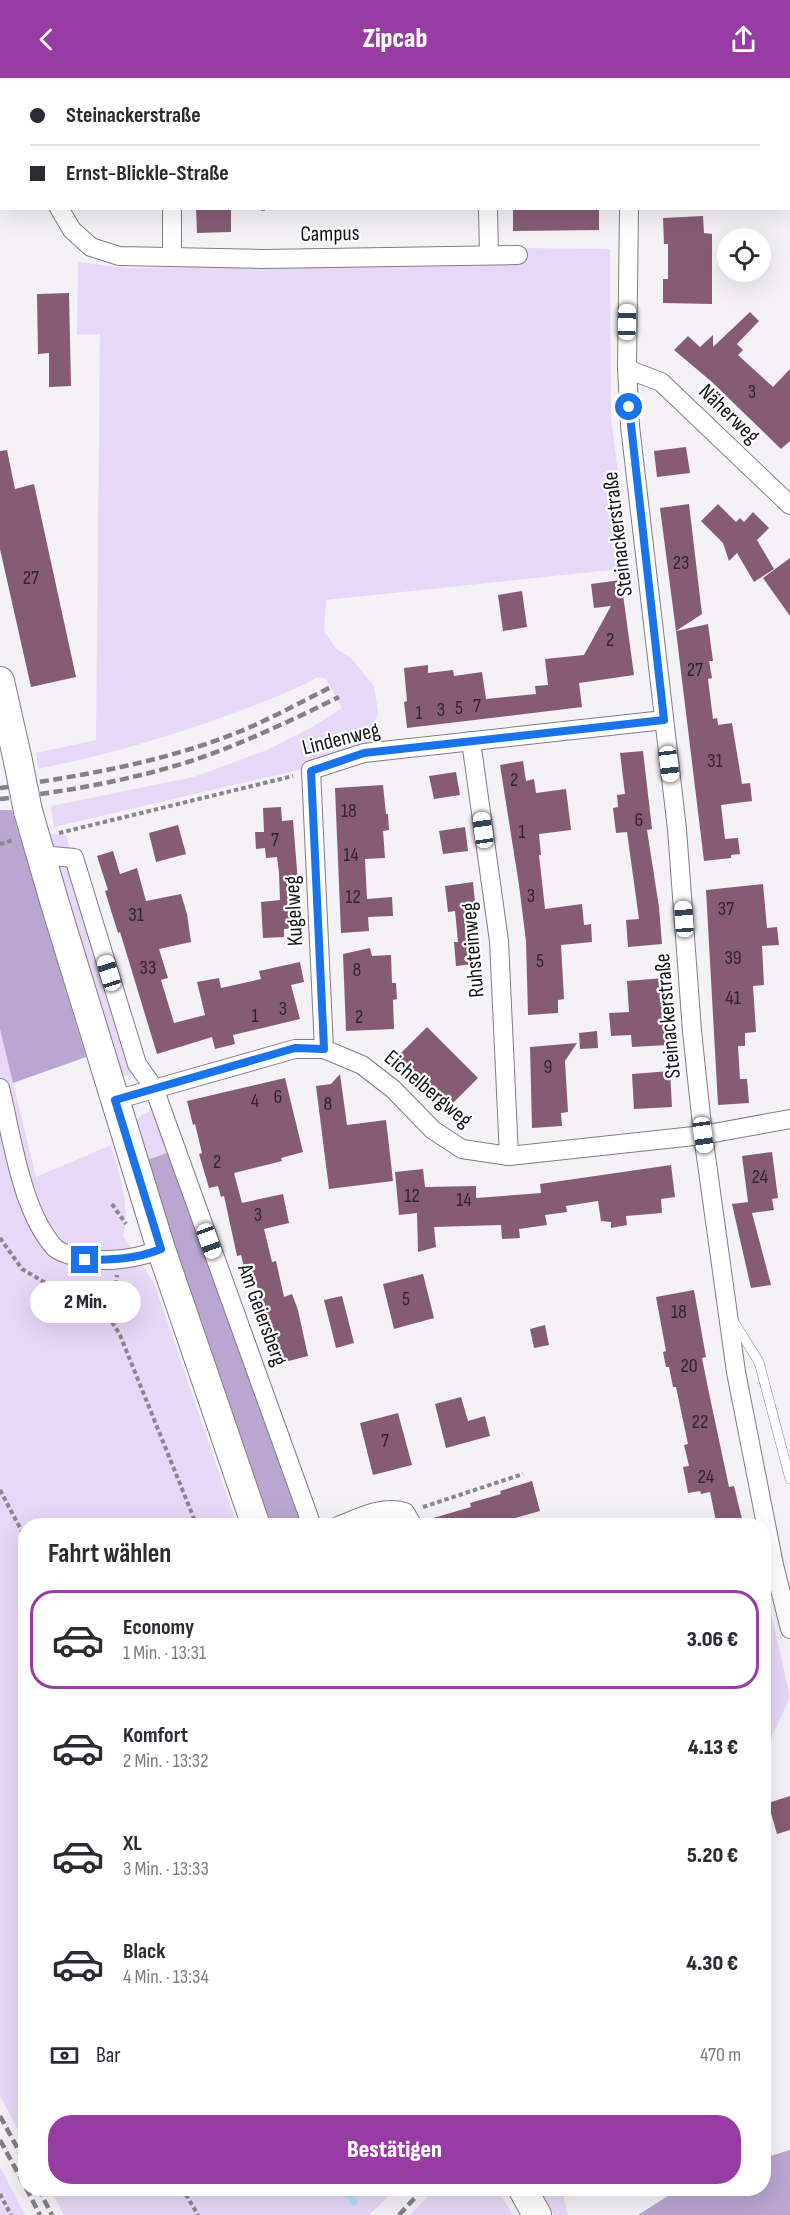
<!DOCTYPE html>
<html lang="de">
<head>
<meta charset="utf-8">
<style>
	body { margin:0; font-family:"Sofia Sans Condensed",sans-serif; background:#f2f2f3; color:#2b2b33; height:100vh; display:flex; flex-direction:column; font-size:22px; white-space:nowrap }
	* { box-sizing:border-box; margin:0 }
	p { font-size:20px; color:#7c7c81 }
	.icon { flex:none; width:33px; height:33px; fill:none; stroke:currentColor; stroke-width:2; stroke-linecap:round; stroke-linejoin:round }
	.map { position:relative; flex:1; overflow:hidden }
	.drawer { position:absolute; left:18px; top:1440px; width:753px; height:678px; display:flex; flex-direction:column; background:#fff; border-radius:24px; box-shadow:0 6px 24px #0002 }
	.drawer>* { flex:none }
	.hud { position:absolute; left:0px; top:0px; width:790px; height:132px; box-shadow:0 6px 24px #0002; display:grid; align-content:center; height:132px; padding:0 30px; background:#fff }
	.fabs { position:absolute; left:717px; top:150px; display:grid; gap:12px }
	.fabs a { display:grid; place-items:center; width:54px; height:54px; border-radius:50%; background:#fff; box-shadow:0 6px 24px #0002; font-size:30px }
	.end { position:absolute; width:27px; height:27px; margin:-14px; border:8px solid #1a73e8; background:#fff; box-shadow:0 0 0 3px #fff }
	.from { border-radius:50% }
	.bubble { position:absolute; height:42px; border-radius:21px; background:#fff; box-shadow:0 6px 24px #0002; font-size:20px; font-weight:800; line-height:42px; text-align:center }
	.car { position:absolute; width:18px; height:36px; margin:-18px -9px; border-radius:8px; box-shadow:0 0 4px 2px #0007; background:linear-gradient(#fff 24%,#345 0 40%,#fff 0 76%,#345 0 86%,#fff 0) }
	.hud b { display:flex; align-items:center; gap:21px; height:57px; font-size:22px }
	.hud b+b { border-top:2px solid #e1e1e2 }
	.hud i { width:15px; height:15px; background:#2b2b33 }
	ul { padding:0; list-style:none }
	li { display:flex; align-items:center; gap:18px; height:99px; margin:0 12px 9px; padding:0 18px; border:3px solid transparent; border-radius:24px }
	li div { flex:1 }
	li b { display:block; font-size:22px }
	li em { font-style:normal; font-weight:800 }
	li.on { border-color:#993ba4 }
	li>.icon { width:54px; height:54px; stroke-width:1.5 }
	h2 { padding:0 30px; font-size:27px; line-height:72px }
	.pay { display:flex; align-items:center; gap:15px; height:66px; padding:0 30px; font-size:22px }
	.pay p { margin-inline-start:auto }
	.button { display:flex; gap:12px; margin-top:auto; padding:12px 30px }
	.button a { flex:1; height:69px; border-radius:24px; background:#993ba4; color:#fff; font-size:24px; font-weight:800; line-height:69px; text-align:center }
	header { display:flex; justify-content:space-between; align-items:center; height:78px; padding:0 30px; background:#993ba4; color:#fff; font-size:27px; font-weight:800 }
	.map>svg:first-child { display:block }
	.green { fill:#e7d8f7 }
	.forest { fill:#baa6d1 }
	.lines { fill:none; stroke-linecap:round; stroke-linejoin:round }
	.stream { stroke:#afddfd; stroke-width:6 }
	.building { fill:#865c75 }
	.service-casing { stroke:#807d83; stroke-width:10 }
	.minor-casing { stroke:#807d83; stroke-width:20 }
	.primary-casing { stroke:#807d83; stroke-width:30 }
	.path { stroke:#89878b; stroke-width:4; stroke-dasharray:4.5 3; stroke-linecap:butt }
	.service { stroke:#fff; stroke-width:9 }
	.minor { stroke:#fff; stroke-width:18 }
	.primary { stroke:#fff; stroke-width:28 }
	.rail { stroke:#838185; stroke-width:4.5; stroke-dasharray:9 4.5; stroke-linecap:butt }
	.primary-bridge-casing { stroke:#807d83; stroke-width:30; stroke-linecap:butt }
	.primary-bridge { stroke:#fff; stroke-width:28 }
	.route { stroke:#1a73e8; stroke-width:8 }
	.labels { text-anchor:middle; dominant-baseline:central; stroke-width:4.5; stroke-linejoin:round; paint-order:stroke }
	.number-label { font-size:20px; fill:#30252d }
	.street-label { font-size:22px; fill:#141315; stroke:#fff }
</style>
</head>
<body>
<header><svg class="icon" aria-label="back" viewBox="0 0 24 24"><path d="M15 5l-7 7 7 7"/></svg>Zipcab<svg class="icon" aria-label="share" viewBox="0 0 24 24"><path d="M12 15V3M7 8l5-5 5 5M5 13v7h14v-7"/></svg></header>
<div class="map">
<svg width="790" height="2137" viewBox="0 0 790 2137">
	<rect width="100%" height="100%" fill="#f4f1f7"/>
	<!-- green -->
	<g class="green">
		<path d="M 516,170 L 610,171 L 611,339 L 630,490 L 326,522 L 324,553 L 336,571 L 351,580 L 374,608 L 378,634 L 369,666 L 311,689 L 54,749 L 51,728 L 194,699 L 267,672 L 312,649 L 342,630 L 326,601 L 318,599 C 291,614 263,624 234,635 C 170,659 105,677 38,691 L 36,675 L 96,662 L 100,256 L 77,257 L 78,184 L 127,190 L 515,186 Z"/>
		<polygon points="48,756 66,757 134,992 131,997 126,998 119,994"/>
		<path d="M 0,951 L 36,1099 L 111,1067 C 119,1097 131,1127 123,1157 L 155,1207 L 237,1447 L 26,1448 L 25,2065 L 0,2018 Z"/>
		<polygon points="153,1032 167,1075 147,1082 136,1043 141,1037"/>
		<polygon points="764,1503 790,1619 764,1676"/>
		<polygon points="0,2089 25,2137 0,2137"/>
		<polygon points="50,2111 396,2111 369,2137 64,2137"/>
		<polygon points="435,2111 497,2111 513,2137 410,2137"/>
		<polygon points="539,2111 561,2111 568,2137 554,2137"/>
	</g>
	<!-- forest -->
	<g class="forest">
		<polygon points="0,732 12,732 86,979 13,1005 0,951"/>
		<polygon points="167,1075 305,1447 267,1447 147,1082"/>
		<polygon points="790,2072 790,2137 638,2137 679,2111 764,2110 764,2080"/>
	</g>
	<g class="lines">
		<!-- stream -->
		<polyline class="stream" points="344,2110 354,2124"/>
	</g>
	<!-- building -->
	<g class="building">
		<polygon points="196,130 231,130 231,154 197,155"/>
		<polygon points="513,130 599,130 599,152 513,153"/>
		<polygon points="703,138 704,155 712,156 712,226 663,225 663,201 668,201 668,166 664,166 663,140"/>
		<polygon points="69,215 71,308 49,309 49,275 38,276 37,216"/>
		<polygon points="750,234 759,243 737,266 743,272 738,277 773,309 790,291 790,363 781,371 712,304 674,272 688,258 700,269 713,257 713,269"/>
		<polygon points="686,369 690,395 657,399 654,373"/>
		<polygon points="7,372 15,411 34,406 76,599 31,609 0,471 0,373"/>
		<polygon points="689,426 702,536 676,553 660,430"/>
		<polygon points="718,426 736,444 740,440 744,444 753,434 769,450 757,462 774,491 754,504 737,475 729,483 723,465 701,443"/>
		<polygon points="790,480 790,538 763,500"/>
		<polygon points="621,502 634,597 579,605 582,629 407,650 404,624 407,623 404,590 428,587 428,595 453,592 454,598 482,594 486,621 536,616 535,608 548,607 545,581 584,577 611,528 594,530 591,506"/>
		<polygon points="522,513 527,549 503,553 498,517"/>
		<polygon points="708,546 713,583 709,583 712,600 708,601 713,641 717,640 718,647 732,645 742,706 750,705 752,723 721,727 725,761 738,760 740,776 731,777 731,780 704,783 676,553"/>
		<polygon points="643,673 652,751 647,752 659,829 662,866 628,869 626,842 639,841 627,754 616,755 613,730 618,729 617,717 625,716 620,675"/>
		<polygon points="523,683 526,703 534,701 536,715 566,711 571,752 539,756 541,777 539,777 545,831 582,826 584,847 591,846 592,864 561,867 564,921 558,922 558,935 528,937 526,863 519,807 500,687"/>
		<polygon points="456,694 460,717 434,721 429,698"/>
		<polygon points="383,707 386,736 388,736 389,752 383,753 385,780 365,781 367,821 392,819 393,838 368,839 369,853 341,855 335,710"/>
		<polygon points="281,729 282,743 293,742 298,805 295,805 298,850 284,851 284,859 263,860 261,824 280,822 279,795 277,779 266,780 265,770 256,771 255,754 264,754 263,730"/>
		<polygon points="178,747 186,776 156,784 149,755"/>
		<polygon points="465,749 468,773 443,776 439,753"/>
		<polygon points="113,773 120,796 137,790 146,823 181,816 187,836 191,864 159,871 168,900 161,902 174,945 205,937 197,904 219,900 221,910 261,901 259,893 300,884 304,904 291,907 300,941 233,957 235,966 215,971 212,959 157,976 120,854 118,855 105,813 108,812 97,778"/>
		<polygon points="473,804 481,885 456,888 454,864 458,864 455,833 448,834 445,808"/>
		<polygon points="763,806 767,850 777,849 779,867 762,868 764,907 753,908 756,954 745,955 745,968 738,968 740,1001 747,1001 749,1025 718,1027 706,812"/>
		<polygon points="370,870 372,878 391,877 392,905 396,905 397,921 393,922 394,951 346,953 343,876"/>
		<polygon points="664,900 668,967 632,969 631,957 611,958 609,935 629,934 627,903"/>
		<polygon points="427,949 478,1000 444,1034 393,983"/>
		<polygon points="597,953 598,970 580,971 579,955"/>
		<polygon points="577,965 565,983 568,1034 561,1035 562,1048 532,1050 530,969"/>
		<polygon points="670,993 672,1029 634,1031 632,996"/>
		<polygon points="340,996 347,1047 386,1042 393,1103 329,1111 316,1008 331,1006"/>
		<polygon points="285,1000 303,1074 281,1080 282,1083 234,1095 242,1125 283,1116 289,1145 264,1151 272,1184 276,1183 284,1219 292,1216 298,1232 308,1278 277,1286 256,1204 252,1205 251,1202 248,1203 241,1177 237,1178 224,1118 221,1119 218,1108 209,1110 199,1076 202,1075 195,1046 193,1047 187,1023"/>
		<polygon points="772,1074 778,1120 772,1121 774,1132 752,1135 771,1207 751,1210 732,1126 748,1124 742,1078"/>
		<polygon points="671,1087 675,1119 661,1121 662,1135 626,1138 627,1147 611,1150 611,1144 601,1143 598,1123 566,1128 567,1134 545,1137 547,1147 519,1151 520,1160 502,1161 501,1147 434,1149 436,1169 418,1174 417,1135 399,1137 395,1094 423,1091 425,1109 476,1108 476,1120 541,1115 540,1106"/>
		<polygon points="423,1196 434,1240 394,1251 383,1206"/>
		<polygon points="694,1212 706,1279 702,1280 709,1315 729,1409 734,1408 742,1441 736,1442 737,1448 717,1448 710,1414 701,1416 700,1413 688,1415 683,1389 689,1388 684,1367 688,1366 676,1309 673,1309 669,1289 666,1289 663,1274 666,1273 656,1219"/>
		<polygon points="342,1218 354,1265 336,1270 324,1222"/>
		<polygon points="545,1247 549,1267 534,1270 530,1251"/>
		<polygon points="461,1319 468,1343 485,1338 490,1358 446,1370 435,1326"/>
		<polygon points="398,1335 412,1387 373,1397 360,1345"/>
		<polygon points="532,1403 540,1433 508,1442 510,1448 424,1448 423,1443 471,1429 470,1425 501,1416 500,1413"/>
		<polygon points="790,1718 790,1752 777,1756 768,1725"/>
	</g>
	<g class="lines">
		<!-- service casing -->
		<g class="service-casing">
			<polyline id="service" points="734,1244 759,1284 790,1401"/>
		</g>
		<!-- minor casing -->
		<g class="minor-casing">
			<g id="minor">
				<polyline points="26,0 28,2"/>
				<polyline points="171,0 171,2"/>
				<polyline points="486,0 486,2"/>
				<polyline points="630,0 630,2"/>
				<polyline points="59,130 72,152 91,169 119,178 263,181 518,177"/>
				<polyline points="172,130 172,178"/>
				<polyline points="488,130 489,177"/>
				<polyline points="629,130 627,289 630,348 677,751 692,953 703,1057 736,1294 774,1487 790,1551"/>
				<polyline points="627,291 661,304 790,427"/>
				<polyline points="471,663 499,863 509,1078"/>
				<polyline points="40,777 74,780 137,986 154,1010 312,1448"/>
				<polyline points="324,971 311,692 364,675 664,642"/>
				<path d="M 0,1010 C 12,1058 21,1133 55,1170 C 58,1173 62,1174 67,1176 C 97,1186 132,1183 161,1171"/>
				<polyline points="115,1022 295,971 324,971 362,987 393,1011 433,1052 462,1071 509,1078 703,1057 790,1041"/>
				<path d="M 338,1448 C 359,1440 382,1427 405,1434 L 413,1448"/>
			</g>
		</g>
		<!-- primary casing -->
		<g class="primary-casing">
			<g id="primary">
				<polyline points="0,603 18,683"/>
				<polyline points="28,733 55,826 161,1171 256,1448"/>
				<polyline points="522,2110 537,2137"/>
			</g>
		</g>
		<!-- path -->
		<g class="path">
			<polyline points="262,0 262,2"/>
			<polyline points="424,0 424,2"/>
			<polyline points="263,130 263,133"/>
			<polyline points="59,755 293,698"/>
			<polyline points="0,766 13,762"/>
			<polyline points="112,1126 126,1146"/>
			<polyline points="0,1160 22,1191 112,1244 120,1257 197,1448"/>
			<polyline points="112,1244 117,1197"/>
			<polyline points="0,1412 26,1461"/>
			<polyline points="423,1429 523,1396"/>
			<polyline points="26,1661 23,1665 26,1733"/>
			<polyline points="182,2110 198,2137"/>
			<polyline points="0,2116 11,2137"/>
		</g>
		<!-- service -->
		<use href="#service" class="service"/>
		<!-- minor -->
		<use href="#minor" class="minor"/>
		<!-- primary -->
		<use href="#primary" class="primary"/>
		<!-- rail -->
		<g class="rail">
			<path d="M 0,710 C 86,697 174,683 255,647 C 281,635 307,621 333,608"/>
			<path d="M 0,721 C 63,714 127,703 188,684 C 240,667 290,643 339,619"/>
			<polyline points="0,2038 26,2086"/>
			<polyline points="0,2062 26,2110"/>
			<polyline points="26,2110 40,2137"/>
			<polyline points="38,2110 52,2137"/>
			<polyline points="399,2137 424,2110"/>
		</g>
		<!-- primary-bridge casing -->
		<g class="primary-bridge-casing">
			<polyline id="primary-bridge" points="18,683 28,733"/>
		</g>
		<!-- primary-bridge -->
		<use href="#primary-bridge" class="primary-bridge"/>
	</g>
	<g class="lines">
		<!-- route -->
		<path class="route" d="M 85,1182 C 111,1182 137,1181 161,1171 L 115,1022 L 295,970 L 324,971 L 311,693 L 364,675 L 664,642 L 629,329"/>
	</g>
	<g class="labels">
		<!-- number labels -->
		<g class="number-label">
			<text x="752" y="314">3</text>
			<text x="681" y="485">23</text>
			<text x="31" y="500">27</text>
			<text x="610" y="562">2</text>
			<text x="695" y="592">27</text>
			<text x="477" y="628">7</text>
			<text x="459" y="630">5</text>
			<text x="441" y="632">3</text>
			<text x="419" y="635">1</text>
			<text x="715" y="683">31</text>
			<text x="514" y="702">2</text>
			<text x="349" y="733">18</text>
			<text x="639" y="742">6</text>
			<text x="522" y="754">1</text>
			<text x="275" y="762">7</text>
			<text x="351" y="777">14</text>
			<text x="531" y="818">3</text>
			<text x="353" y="819">12</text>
			<text x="726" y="831">37</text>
			<text x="136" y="837">31</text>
			<text x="733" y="880">39</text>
			<text x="540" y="883">5</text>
			<text x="148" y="890">33</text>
			<text x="357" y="892">8</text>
			<text x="733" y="920">41</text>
			<text x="283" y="931">3</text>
			<text x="255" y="938">1</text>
			<text x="359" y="939">2</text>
			<text x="548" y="989">9</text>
			<text x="278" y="1019">6</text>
			<text x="255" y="1023">4</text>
			<text x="328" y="1026">8</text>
			<text x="217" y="1084">2</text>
			<text x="760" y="1099">24</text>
			<text x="412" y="1118">12</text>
			<text x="464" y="1122">14</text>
			<text x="258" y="1137">3</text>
			<text x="406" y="1221">5</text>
			<text x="679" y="1234">18</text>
			<text x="689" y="1288">20</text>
			<text x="700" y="1344">22</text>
			<text x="385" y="1363">7</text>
			<text x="706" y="1399">24</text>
		</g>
		<!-- street labels -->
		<g class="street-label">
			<text transform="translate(330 156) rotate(-1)">Campus</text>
			<text transform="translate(729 336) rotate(44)">Näherweg</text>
			<text transform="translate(618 456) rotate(-97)">Steinackerstraße</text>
			<text transform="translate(341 661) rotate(-14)">Lindenweg</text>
			<text transform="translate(294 833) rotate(-93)">Kugelweg</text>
			<text transform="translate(473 872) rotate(-95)">Ruhsteinweg</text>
			<text transform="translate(668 938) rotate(-95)">Steinackerstraße</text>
			<text transform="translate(428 1011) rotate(40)">Eichelbergweg</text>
			<text transform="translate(262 1237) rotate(70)">Am Geiersberg</text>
		</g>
	</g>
</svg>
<div class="fabs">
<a><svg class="icon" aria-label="locate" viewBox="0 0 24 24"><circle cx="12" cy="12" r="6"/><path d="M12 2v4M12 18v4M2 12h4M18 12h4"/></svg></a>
</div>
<i class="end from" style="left:629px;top:329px"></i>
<i class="end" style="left:85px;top:1182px"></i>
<div class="bubble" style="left:30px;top:1203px;width:111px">2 Min.</div>
<i class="car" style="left:627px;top:244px;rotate:1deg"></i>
<i class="car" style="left:669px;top:686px;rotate:173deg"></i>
<i class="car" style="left:483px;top:752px;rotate:352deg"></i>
<i class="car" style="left:684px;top:841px;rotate:356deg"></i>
<i class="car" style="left:109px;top:895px;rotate:343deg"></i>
<i class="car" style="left:703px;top:1057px;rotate:172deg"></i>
<i class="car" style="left:209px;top:1163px;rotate:160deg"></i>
<div class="hud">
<b><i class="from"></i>Steinackerstraße</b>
<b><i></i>Ernst-Blickle-Straße</b>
</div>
<section class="drawer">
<h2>Fahrt wählen</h2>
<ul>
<li class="on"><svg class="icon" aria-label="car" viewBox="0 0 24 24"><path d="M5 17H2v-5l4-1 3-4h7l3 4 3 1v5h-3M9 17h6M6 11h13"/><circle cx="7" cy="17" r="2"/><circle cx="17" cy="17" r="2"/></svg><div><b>Economy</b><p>1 Min. · 13:31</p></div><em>3.06 €</em></li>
<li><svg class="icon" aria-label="car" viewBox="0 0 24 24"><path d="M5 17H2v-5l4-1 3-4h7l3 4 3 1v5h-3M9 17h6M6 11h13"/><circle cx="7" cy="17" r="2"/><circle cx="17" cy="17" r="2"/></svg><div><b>Komfort</b><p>2 Min. · 13:32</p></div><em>4.13 €</em></li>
<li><svg class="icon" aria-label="car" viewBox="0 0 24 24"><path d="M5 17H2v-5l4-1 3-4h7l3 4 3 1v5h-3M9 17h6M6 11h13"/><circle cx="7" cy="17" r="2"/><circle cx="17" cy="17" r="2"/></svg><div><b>XL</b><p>3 Min. · 13:33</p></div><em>5.20 €</em></li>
<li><svg class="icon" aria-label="car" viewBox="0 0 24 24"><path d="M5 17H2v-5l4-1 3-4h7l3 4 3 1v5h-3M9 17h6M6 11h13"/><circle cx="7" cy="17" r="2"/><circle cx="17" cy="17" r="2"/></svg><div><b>Black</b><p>4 Min. · 13:34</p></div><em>4.30 €</em></li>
</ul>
<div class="pay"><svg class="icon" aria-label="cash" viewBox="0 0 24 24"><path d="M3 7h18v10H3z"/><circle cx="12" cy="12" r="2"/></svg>Bar<p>470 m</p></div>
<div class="button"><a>Bestätigen</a></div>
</section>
</div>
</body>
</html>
